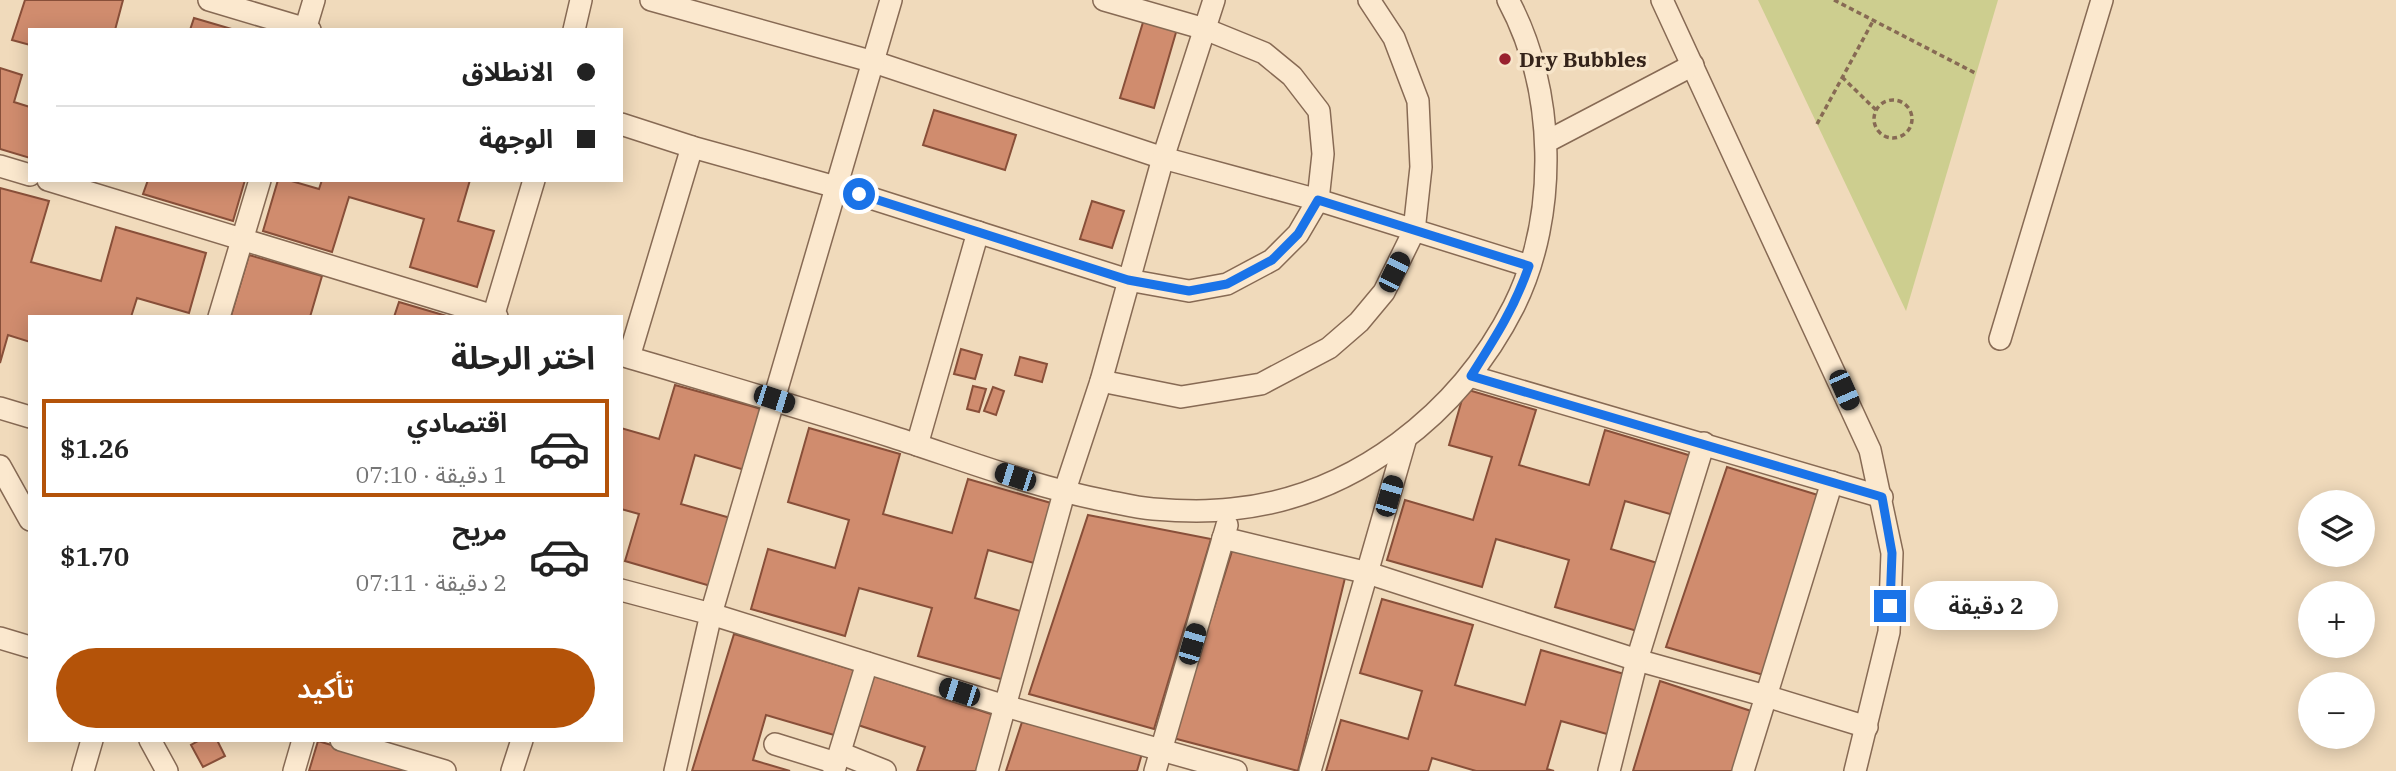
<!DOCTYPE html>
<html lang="ar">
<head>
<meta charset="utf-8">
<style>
	body { margin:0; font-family:"IBM Plex Serif","Noto Sans Arabic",serif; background:#f6f6f6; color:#222; direction:rtl; height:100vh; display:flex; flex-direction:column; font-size:26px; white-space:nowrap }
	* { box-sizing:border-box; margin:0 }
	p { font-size:23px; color:#767676 }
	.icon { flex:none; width:38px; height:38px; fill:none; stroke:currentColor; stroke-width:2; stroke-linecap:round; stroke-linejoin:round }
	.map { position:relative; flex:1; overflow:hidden; direction:ltr }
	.sheet { position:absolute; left:28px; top:315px; width:595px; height:427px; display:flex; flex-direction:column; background:#fff; border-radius:0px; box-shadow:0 4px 18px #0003; direction:rtl }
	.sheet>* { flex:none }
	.hud { position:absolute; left:28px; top:28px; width:595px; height:154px; border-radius:0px; box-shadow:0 4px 18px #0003; direction:rtl; display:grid; align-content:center; height:154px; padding:0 28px; background:#fff }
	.tools { position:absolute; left:2298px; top:490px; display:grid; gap:14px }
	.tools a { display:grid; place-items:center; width:77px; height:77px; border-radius:50%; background:#fff; box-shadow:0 4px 18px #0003; font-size:35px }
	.end { position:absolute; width:32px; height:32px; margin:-16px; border:9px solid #1a73e8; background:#fff; box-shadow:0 0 0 4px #fff }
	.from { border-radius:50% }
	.bubble { position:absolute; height:49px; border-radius:24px; background:#fff; box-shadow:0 4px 18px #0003; font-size:23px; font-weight:600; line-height:49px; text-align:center; direction:rtl }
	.car { position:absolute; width:21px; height:42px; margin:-21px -10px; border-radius:9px; box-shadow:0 0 5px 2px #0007; background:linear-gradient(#222 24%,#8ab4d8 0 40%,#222 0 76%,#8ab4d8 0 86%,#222 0) }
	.hud b { display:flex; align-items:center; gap:24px; height:66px; font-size:26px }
	.hud b+b { border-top:2px solid #e0e0e0 }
	.hud i { width:18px; height:18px; background:#222 }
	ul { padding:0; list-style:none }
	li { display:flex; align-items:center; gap:21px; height:98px; margin:0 14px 10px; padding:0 14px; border:4px solid transparent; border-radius:0px }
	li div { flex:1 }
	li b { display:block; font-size:26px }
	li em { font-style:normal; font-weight:600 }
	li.selected { border-color:#b45309 }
	li>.icon { width:63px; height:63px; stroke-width:1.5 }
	h2 { padding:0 28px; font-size:32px; line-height:84px }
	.action { display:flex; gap:14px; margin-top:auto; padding:14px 28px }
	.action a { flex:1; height:80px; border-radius:42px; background:#b45309; color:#fff; font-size:28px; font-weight:600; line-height:80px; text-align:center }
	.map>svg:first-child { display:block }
	.green { fill:#cdce8f }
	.building { fill:#d08c6e; stroke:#884f39; stroke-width:2 }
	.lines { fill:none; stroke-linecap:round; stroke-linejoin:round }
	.minor-casing { stroke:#876a54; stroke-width:24 }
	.path { stroke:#876a54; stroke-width:3.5; stroke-dasharray:5 3.5; stroke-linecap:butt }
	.minor { stroke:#fbe8ce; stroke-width:21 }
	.route { stroke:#1a73e8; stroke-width:9 }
	.poi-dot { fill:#99212f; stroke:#f7e5ca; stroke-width:2.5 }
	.labels { text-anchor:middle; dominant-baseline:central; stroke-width:7; stroke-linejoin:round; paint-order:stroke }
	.poi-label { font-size:21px; font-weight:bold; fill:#35241a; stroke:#f7e5ca; text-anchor:start }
</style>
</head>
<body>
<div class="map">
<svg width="2396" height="771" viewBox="0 0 2396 771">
	<rect width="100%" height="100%" fill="#f0dabb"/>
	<!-- green -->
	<polygon class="green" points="1758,0 1998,0 1906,311"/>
	<!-- building -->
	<g class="building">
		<polygon points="25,0 123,0 115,30 30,30 30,45 12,40"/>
		<polygon points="194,18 235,30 190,30"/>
		<polygon points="1144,19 1177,29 1154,108 1120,98"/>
		<polygon points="0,68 22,75 14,102 30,107 30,158 0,149"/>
		<polygon points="934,110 1016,135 1005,170 923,145"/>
		<polygon points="148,180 245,180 233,221 143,194"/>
		<polygon points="278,180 288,180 319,189 322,180 470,180 458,221 494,231 477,287 410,267 424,219 349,197 332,252 263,231"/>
		<polygon points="0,188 49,201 31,262 101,281 116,227 206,253 189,313 137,298 131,317 30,317 30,342 8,335 0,363"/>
		<polygon points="1092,201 1124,211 1112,248 1080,239"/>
		<polygon points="249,255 322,276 310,317 231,316"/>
		<polygon points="399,302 450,317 394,317"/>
		<polygon points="961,349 982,355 975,379 954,374"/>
		<polygon points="1020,357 1047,364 1042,382 1015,375"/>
		<polygon points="675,385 765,410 748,471 695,455 681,504 734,519 714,587 625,561 639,514 621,509 621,428 659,439"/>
		<polygon points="973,386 986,389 979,412 967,409"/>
		<polygon points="993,387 1004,391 996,415 984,411"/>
		<polygon points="1465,389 1536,410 1519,465 1589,485 1605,430 1695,457 1677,516 1625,501 1611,549 1664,565 1644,633 1555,607 1569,560 1496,539 1482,587 1387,560 1405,500 1473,520 1492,457 1449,445"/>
		<polygon points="809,428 900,454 883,514 952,533 968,479 1058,505 1041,565 988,550 975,598 1027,613 1008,681 918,656 932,608 859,588 845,636 751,609 768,549 835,568 849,520 788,502"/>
		<polygon points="1727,467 1821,496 1767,676 1666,647"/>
		<polygon points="1088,515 1211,539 1154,729 1029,694"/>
		<polygon points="1233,548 1345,578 1298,771 1173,738"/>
		<polygon points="1382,599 1473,625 1455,685 1525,705 1541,650 1631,676 1614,736 1561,721 1547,769 1554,771 1476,771 1432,758 1428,771 1326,771 1341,720 1408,739 1422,691 1360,673"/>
		<polygon points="734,634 854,670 834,735 766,715 753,760 790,771 692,771"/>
		<polygon points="874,676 997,716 978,771 917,771 925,747 858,725"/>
		<polygon points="1660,681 1754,712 1734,771 1633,771"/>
		<polygon points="1022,722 1143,750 1137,771 1006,771"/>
		<polygon points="200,740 217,740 225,756 203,767 191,745"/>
		<polygon points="318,741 418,771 309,771"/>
	</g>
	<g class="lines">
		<!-- minor casing -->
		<g class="minor-casing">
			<g id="minor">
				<polyline points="209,0 310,30"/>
				<polyline points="651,0 874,62 1163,158 1318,200 1529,266"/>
				<polyline points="1662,0 1870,450 1892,553 1889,632 1855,771"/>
				<polyline points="305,30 314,0"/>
				<polyline points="574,30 581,0"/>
				<polyline points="621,124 692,147 836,187 1128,280 1189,291 1227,284 1272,260 1298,234 1318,200 1323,154 1319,111 1292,76 1264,53 1205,29 1104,0"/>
				<polyline points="1546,142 1693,65"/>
				<polyline points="0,166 30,175"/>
				<polyline points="48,180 497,317"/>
				<polyline points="219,317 260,180"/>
				<polyline points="493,317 534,180"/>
				<polyline points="2000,339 2102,0"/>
				<path d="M 621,355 C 712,382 802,408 893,437 C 964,460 1034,487 1107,501 C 1122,504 1138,508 1153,509 C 1178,511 1207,512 1232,509 C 1354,497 1460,413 1514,306 C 1559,215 1556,89 1508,0"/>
				<polyline points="629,357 692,147"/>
				<polyline points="1470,376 1882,497"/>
				<polyline points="1101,381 1181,397 1261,384 1329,348 1359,322 1384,292 1414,231 1421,167 1418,101 1394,38 1369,0"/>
				<polyline points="0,408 30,417"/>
				<polyline points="917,445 978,232"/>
				<polyline points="0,466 30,520"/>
				<polyline points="1223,538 1368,573 1637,660 1766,696 1867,727"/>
				<polyline points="621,590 711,614 1005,706 1236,771"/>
				<polyline points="0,638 30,647"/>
				<polyline points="150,740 167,771"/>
				<polyline points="341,740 445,771"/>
				<polyline points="775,744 836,763"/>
				<polyline points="840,753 885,771"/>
				<polyline points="83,771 92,740"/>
				<polyline points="294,771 303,740"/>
				<polyline points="512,771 522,740"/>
				<polyline points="675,771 711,614 891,0"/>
				<polyline points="834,771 867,663"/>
				<polyline points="987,771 1064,493 1101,381 1163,158 1214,0"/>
				<polyline points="1155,771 1227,525"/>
				<polyline points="1310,771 1405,441"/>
				<polyline points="1609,771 1637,660 1704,443"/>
				<polyline points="1743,771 1832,482"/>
			</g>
		</g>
		<!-- path -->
		<g class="path">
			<polyline points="1834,0 1977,74"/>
			<polyline points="1842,77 1876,110"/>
			<circle cx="1893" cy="119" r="19"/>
			<polyline points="1817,124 1873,21"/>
		</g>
		<!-- minor -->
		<use href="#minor" class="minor"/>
	</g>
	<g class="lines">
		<!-- route -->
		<path class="route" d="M 859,194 L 1128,280 L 1189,291 L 1227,284 L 1272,260 L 1298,234 L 1318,200 L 1529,266 C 1514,309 1495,338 1471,376 L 1882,497 L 1892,553 L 1890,606"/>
	</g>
	<!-- markers -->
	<circle class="poi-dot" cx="1505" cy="59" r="7"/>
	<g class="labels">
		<!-- poi labels -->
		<g class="poi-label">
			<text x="1519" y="59">Dry Bubbles</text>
		</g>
	</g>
</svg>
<div class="tools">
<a><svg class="icon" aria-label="layers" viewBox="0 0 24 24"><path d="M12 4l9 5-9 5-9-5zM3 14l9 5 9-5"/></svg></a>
<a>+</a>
<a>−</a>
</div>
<i class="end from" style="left:859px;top:194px"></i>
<i class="end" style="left:1890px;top:606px"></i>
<div class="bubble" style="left:1914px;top:581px;width:144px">2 دقيقة</div>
<i class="car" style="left:1394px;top:272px;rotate:26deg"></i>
<i class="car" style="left:1844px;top:390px;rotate:156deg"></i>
<i class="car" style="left:774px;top:399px;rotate:108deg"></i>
<i class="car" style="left:1015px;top:477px;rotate:288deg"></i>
<i class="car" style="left:1389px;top:496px;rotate:16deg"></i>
<i class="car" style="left:1192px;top:644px;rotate:16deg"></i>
<i class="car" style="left:959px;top:692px;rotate:288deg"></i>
<div class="hud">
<b><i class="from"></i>الانطلاق</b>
<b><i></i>الوجهة</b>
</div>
<section class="sheet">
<h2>اختر الرحلة</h2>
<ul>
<li class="selected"><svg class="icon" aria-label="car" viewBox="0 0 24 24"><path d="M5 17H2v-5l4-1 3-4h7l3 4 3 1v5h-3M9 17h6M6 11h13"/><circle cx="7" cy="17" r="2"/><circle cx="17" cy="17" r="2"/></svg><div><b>اقتصادي</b><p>1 دقيقة · 07:10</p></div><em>$1.26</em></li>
<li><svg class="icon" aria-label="car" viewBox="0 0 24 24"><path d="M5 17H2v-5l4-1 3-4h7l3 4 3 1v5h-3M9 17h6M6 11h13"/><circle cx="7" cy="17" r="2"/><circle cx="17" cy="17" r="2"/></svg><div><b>مريح</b><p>2 دقيقة · 07:11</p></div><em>$1.70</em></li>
</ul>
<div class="action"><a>تأكيد</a></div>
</section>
</div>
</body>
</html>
